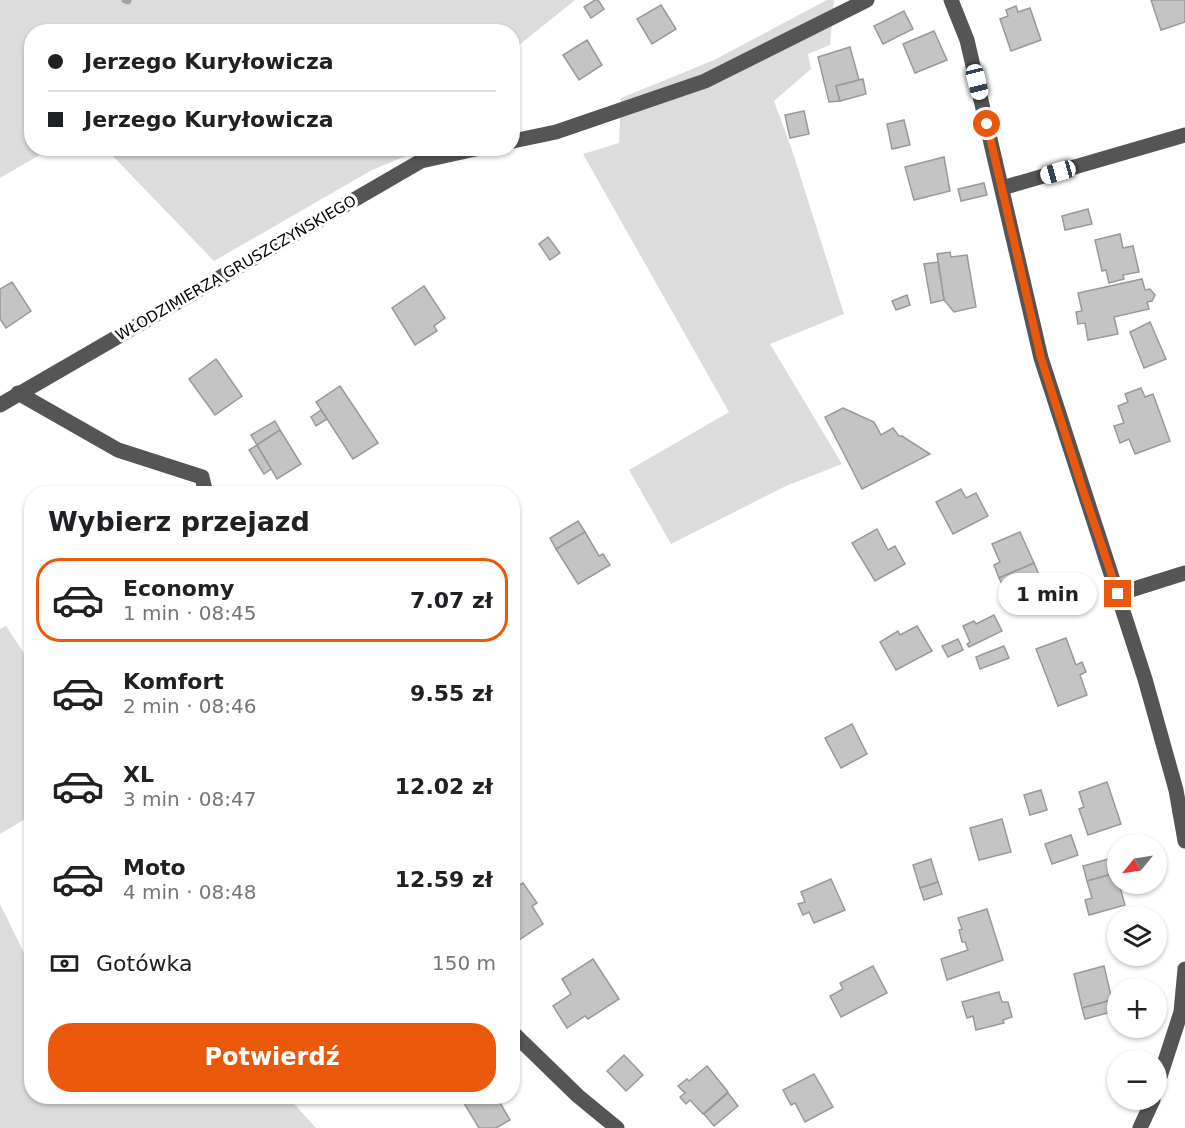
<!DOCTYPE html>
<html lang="pl">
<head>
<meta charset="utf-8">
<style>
	body { margin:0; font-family:"DejaVu Sans",sans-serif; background:#f2f2f2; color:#202124; height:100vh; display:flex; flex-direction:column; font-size:22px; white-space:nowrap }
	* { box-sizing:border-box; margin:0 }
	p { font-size:20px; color:#757577 }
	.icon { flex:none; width:33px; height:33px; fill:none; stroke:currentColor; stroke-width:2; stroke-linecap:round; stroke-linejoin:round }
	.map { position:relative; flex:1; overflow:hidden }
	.drawer { position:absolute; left:24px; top:486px; width:496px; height:618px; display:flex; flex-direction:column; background:#fff; border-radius:24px; box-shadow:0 2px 4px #0004 }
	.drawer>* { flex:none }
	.hud { position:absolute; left:24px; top:24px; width:496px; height:132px; border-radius:24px; box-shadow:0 2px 4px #0004; display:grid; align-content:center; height:132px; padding:0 24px; background:#fff }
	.needle { width:39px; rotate:240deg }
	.tools { position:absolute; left:1107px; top:834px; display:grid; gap:12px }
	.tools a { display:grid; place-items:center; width:60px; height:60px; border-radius:50%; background:#fff; box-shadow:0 2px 4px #0004; font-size:30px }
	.end { position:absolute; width:27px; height:27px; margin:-14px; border:8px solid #ea580c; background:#fff; box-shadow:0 0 0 3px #fff }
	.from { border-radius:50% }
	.bubble { position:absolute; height:42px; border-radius:21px; background:#fff; box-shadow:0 2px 4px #0004; font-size:20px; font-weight:800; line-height:42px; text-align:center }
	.car { position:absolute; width:18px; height:36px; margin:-18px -9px; border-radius:8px; box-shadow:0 0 4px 2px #0007; background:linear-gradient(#fff 24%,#345 0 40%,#fff 0 76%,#345 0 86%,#fff 0) }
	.hud b { display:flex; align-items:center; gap:21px; height:57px; font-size:22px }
	.hud b+b { border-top:2px solid #e0e0e0 }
	.hud i { width:15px; height:15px; background:#202124 }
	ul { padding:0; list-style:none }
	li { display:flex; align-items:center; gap:18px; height:84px; margin:0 12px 9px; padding:0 12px; border:3px solid transparent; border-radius:24px }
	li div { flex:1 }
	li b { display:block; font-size:22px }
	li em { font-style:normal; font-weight:800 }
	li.active { border-color:#ea580c }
	li>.icon { width:54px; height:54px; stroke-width:1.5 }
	h2 { padding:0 24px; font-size:27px; line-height:72px }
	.pay { display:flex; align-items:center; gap:15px; height:66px; padding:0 24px; font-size:22px }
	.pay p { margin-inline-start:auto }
	.cta { display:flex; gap:12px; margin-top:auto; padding:12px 24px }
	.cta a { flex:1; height:69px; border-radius:24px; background:#ea580c; color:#fff; font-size:24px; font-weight:800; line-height:69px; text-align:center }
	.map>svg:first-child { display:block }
	.green { fill:#dcdcdc }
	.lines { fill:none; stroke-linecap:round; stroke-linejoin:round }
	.stream { stroke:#a3a3a3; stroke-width:7 }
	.building { fill:#c4c4c4; stroke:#999; stroke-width:1.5 }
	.minor { stroke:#555; stroke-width:15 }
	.route { stroke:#ea580c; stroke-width:8 }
	.labels { text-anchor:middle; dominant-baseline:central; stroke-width:6; stroke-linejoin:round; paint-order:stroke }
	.street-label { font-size:15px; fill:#000; stroke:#fff }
</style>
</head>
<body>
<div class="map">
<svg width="1185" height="1128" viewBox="0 0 1185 1128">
	<rect width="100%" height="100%" fill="#fff"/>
	<!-- green -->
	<g class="green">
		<polygon points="0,0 575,0 513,50 513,32 32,32 32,148 50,149 0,178"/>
		<polygon points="827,0 834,0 830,45 808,54 811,69 774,101 792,150 844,314 770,344 842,464 786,486 671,544 629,470 729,412 583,154 619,143 621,98 714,60"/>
		<polygon points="106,149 436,149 406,156 372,170 214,261"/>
		<polygon points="6,626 31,664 32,815 0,834 0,629"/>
		<polygon points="0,904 31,967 32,1096 288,1097 316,1128 0,1128"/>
	</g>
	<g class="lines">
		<!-- stream -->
		<polyline class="stream" points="125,0 128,1"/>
	</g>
	<!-- building -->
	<g class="building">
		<polygon points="595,0 598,0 604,9 591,18 584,7"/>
		<polygon points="1151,0 1185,0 1185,22 1161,30"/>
		<polygon points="661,5 676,29 652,44 637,19"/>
		<polygon points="1016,6 1018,12 1030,8 1041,40 1011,51 1000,19 1008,16 1006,10"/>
		<polygon points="904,11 913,29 883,44 874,26"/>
		<polygon points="934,31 947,60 915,73 903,44"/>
		<polygon points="587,40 602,65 579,80 563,55"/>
		<polygon points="850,47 859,80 836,86 840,101 829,102 818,57"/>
		<polygon points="863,79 866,94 840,101 836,86"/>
		<polygon points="804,111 809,134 790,138 785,115"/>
		<polygon points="904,120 910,145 892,149 887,124"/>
		<polygon points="944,157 950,191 914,200 905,167"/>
		<polygon points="984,183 987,195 961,201 958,189"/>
		<polygon points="1088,209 1092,224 1065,230 1062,216"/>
		<polygon points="1120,234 1123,248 1133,246 1139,272 1123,275 1124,279 1109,283 1106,270 1102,271 1095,240"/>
		<polygon points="548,237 560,253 550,260 539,244"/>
		<polygon points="950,252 951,257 967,255 976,307 954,312 944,300 937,254"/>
		<polygon points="938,262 944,300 931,303 924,264"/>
		<polygon points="1142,279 1145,290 1150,289 1155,295 1152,301 1147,302 1149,309 1114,317 1118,334 1088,340 1085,323 1078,324 1076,312 1082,311 1078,293"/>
		<polygon points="12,282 31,311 6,328 0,319 0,289"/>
		<polygon points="424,286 445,318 434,326 437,331 415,345 392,308"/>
		<polygon points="907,295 910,305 896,310 892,301"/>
		<polygon points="1150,322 1166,359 1144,368 1130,332"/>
		<polygon points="216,359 242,396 215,415 189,379"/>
		<polygon points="340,386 378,443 353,459 316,402"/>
		<polygon points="1141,388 1145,397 1153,394 1170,441 1135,454 1129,439 1120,443 1114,426 1124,423 1118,406 1128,402 1125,394"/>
		<polygon points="843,408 874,422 881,435 893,428 899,436 902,436 930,454 862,489 825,417"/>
		<polygon points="321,410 327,419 316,426 311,417"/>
		<polygon points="275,421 280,430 257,445 251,435"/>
		<polygon points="280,430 301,464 277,479 257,445"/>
		<polygon points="257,445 271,469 264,474 249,450"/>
		<polygon points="961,489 966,498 976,493 988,516 953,534 936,502"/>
		<polygon points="578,521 585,532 556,549 550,538"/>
		<polygon points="877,529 888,550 895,546 905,564 875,581 852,543"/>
		<polygon points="585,532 599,556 603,554 610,565 578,584 556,549"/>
		<polygon points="1020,532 1034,563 999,578 994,565 1000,562 992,544"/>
		<polygon points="1034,563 1045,589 1017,601 1012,589 1006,592 999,578"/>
		<polygon points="994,615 1002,631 969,647 967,644 970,642 963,626 974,621 976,624"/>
		<polygon points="917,626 932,651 896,670 880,642 898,631 900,635"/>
		<polygon points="1066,638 1076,665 1082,662 1086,672 1080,675 1087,695 1058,706 1036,649"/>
		<polygon points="958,639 963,650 948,657 942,646"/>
		<polygon points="1004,646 1009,658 980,669 976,657"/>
		<polygon points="852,724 867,754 841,768 825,738"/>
		<polygon points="1107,782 1121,824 1088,835 1079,809 1084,807 1079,792"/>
		<polygon points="1041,790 1047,810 1030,815 1024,795"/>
		<polygon points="1002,819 1011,852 979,860 970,828"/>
		<polygon points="1071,835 1078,855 1052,864 1045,844"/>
		<polygon points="1112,858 1116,873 1087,881 1083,866"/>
		<polygon points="931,859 938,882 920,888 913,865"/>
		<polygon points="1116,873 1125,905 1089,915 1085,900 1092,898 1087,881"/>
		<polygon points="831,879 845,910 814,923 809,912 803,915 798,904 805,902 801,892"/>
		<polygon points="938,882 942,894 924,900 920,888"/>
		<polygon points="516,883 518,886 523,883 537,903 532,906 543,924 516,942 513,939 513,885"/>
		<polygon points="987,909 1003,960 947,980 941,959 968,950 965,942 962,942 959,930 962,929 958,918"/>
		<polygon points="593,959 619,999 588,1019 585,1016 567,1028 553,1006 571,994 562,979"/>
		<polygon points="873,966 887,993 841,1017 830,996 843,989 840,983"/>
		<polygon points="1104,966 1112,1000 1082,1008 1074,974"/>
		<polygon points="999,992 1002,1002 1008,1002 1012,1017 1003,1020 1004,1023 976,1030 973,1016 967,1018 962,1002"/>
		<polygon points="1112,1000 1115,1011 1085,1019 1082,1008"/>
		<polygon points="624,1055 643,1075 626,1091 607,1071"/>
		<polygon points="707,1066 728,1092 703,1114 690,1100 686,1104 680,1097 685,1093 678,1086 687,1079 689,1081"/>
		<polygon points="814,1074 833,1107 805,1122 795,1103 791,1105 783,1090"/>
		<polygon points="728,1093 738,1106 714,1126 704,1114"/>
		<polygon points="467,1096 496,1096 510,1120 496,1128 479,1128 462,1100"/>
	</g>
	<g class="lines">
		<!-- minor -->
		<g class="minor">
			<polyline points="951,0 967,40 1041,358 1145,679 1176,790 1185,841"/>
			<polyline points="513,141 556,132 705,81 867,0"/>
			<polyline points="1002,188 1185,135"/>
			<polyline points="18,393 118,450 202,477 206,494"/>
			<polyline points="0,405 421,161 480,148"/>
			<polyline points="1118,594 1185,573"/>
			<polyline points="513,1033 578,1096 617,1128"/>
			<polyline points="1156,1089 1181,1012 1185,969"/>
			<polyline points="1140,1128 1153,1100"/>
		</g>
	</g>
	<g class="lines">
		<!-- route -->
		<polyline class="route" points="987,124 1041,358 1083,490 1118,594"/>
	</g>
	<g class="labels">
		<!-- street labels -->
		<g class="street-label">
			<text transform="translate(236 268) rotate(-30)">WŁODZIMIERZA GRUSZCZYŃSKIEGO</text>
		</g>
	</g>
</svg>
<div class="tools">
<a><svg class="needle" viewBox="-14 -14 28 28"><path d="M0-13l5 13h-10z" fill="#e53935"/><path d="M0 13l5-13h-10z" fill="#757577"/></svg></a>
<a><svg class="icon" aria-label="layers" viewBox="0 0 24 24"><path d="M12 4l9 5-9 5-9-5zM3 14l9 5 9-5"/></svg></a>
<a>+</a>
<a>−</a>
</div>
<i class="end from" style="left:987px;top:124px"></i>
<i class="end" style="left:1118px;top:594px"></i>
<div class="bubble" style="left:998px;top:573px;width:99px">1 min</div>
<i class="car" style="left:977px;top:82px;rotate:166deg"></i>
<i class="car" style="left:1058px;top:172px;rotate:254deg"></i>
<div class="hud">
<b><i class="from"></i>Jerzego Kuryłowicza</b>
<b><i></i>Jerzego Kuryłowicza</b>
</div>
<section class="drawer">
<h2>Wybierz przejazd</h2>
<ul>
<li class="active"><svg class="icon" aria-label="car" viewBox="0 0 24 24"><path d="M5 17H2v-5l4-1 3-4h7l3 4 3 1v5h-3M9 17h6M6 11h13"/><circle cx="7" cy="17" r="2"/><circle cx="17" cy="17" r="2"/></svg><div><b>Economy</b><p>1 min · 08:45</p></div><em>7.07 zł</em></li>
<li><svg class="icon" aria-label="car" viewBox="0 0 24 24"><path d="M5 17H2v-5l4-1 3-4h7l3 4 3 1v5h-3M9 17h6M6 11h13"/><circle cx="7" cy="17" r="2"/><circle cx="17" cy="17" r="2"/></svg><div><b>Komfort</b><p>2 min · 08:46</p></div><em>9.55 zł</em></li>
<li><svg class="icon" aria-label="car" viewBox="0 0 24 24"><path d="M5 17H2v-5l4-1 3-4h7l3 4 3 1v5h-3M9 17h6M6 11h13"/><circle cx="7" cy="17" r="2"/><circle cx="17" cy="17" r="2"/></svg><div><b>XL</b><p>3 min · 08:47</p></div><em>12.02 zł</em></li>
<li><svg class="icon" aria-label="car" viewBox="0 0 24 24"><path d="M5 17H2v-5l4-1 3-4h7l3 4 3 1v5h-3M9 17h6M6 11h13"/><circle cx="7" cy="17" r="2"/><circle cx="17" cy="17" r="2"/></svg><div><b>Moto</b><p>4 min · 08:48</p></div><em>12.59 zł</em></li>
</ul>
<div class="pay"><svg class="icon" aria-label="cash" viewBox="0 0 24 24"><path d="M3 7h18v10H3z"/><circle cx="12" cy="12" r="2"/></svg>Gotówka<p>150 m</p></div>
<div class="cta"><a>Potwierdź</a></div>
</section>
</div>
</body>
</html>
